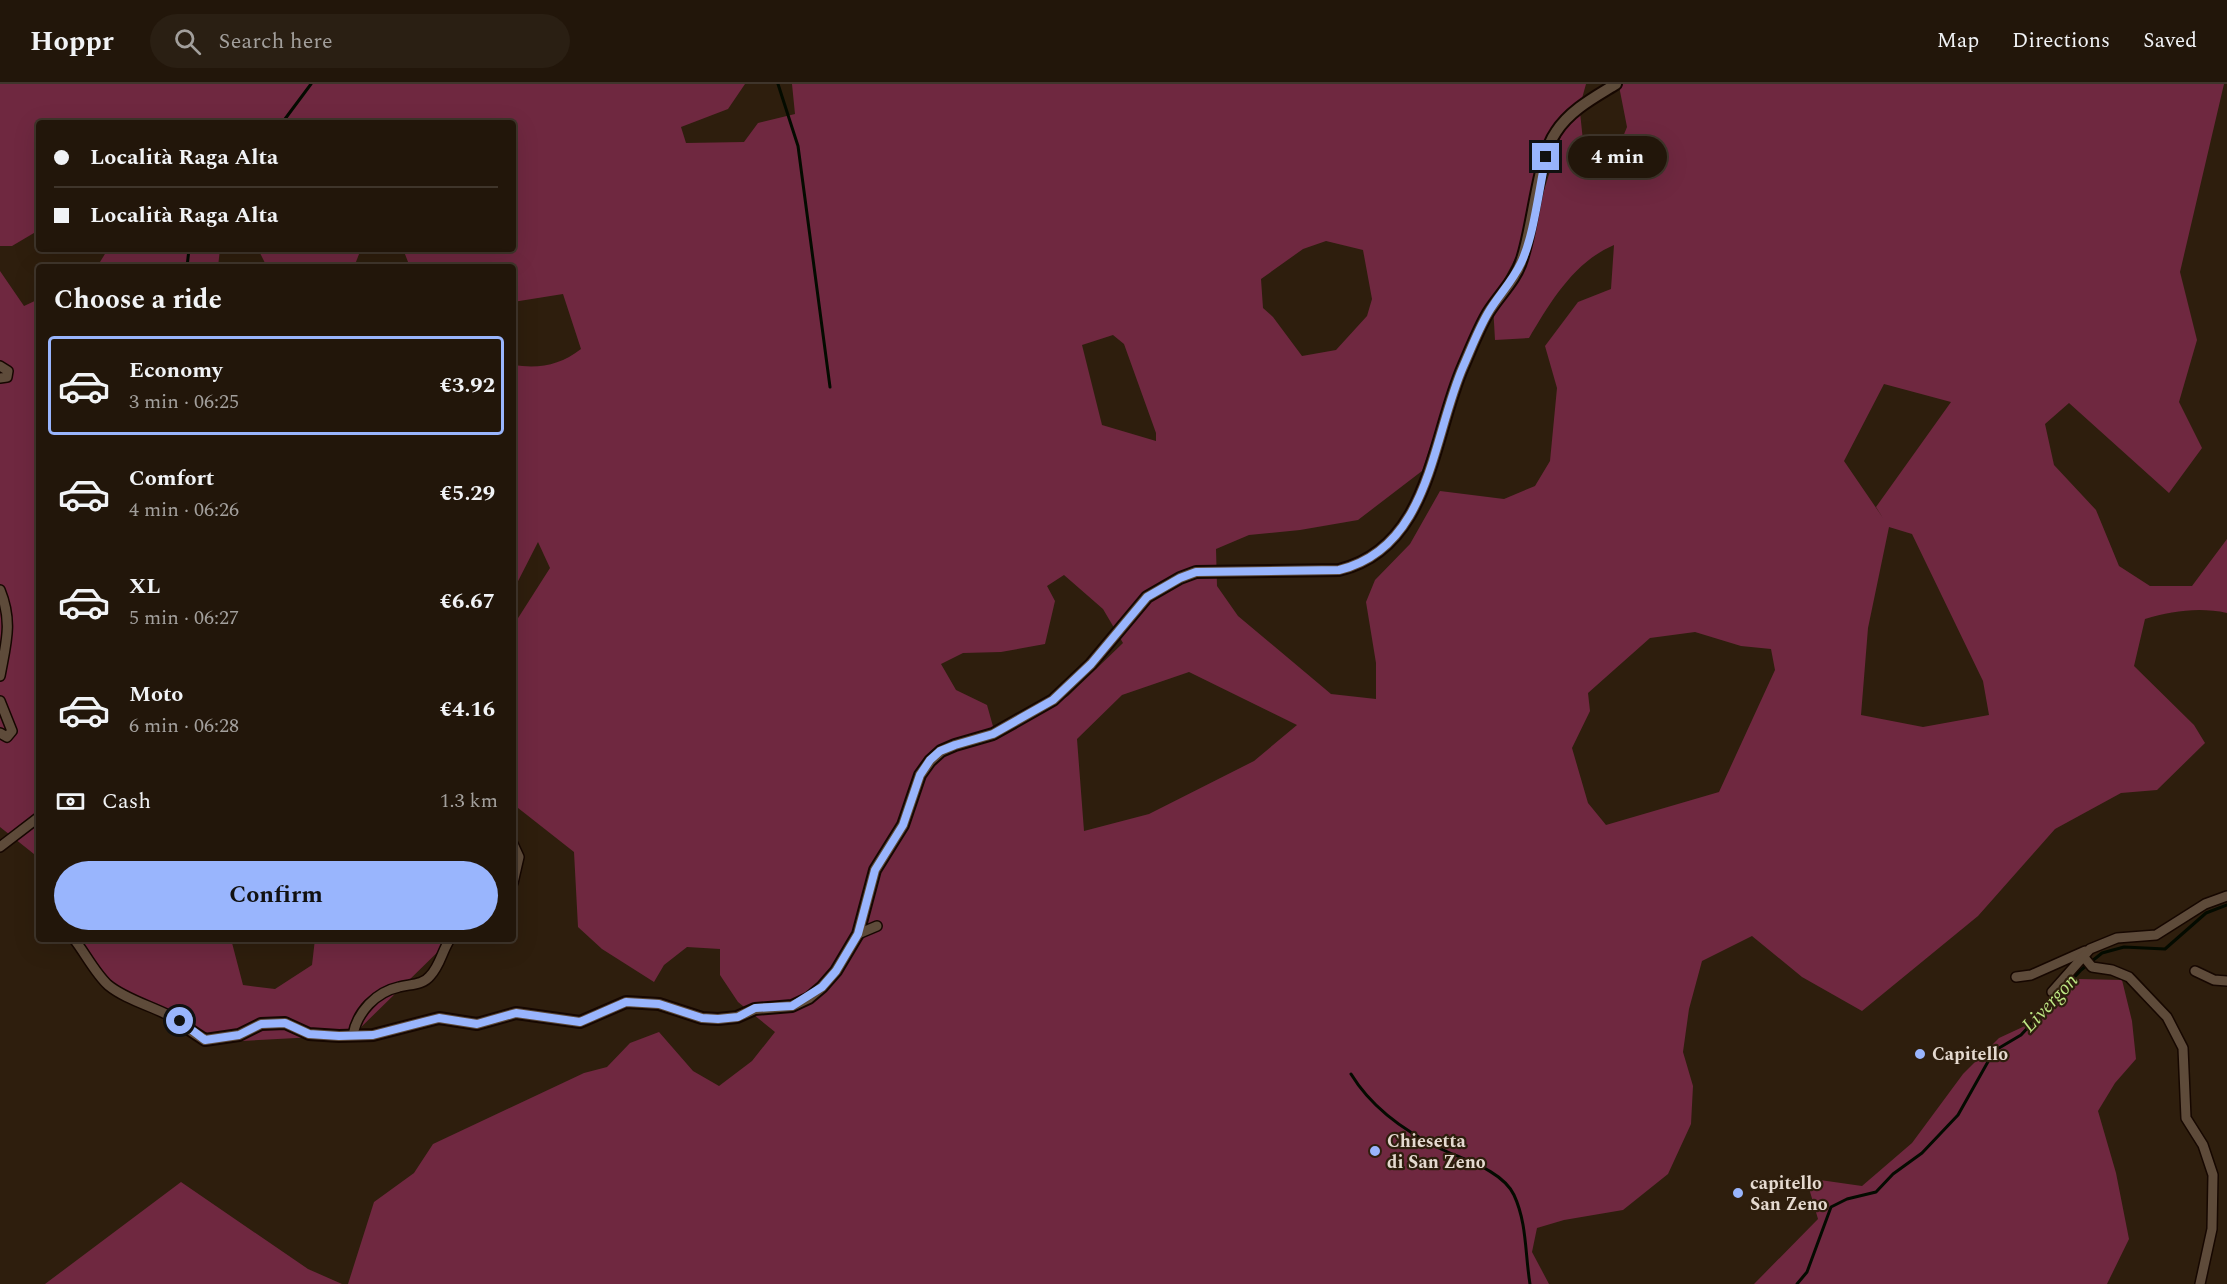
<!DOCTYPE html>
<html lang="en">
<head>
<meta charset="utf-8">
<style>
	body { margin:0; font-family:Spectral,serif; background:#2a1f13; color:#f1f3f6; height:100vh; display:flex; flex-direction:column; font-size:22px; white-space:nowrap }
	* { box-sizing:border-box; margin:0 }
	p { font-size:20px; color:#a29f9c }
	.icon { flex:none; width:33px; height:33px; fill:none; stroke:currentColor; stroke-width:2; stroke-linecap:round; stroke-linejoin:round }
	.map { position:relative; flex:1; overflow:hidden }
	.side { position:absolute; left:36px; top:180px; width:480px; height:678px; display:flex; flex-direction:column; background:#22160a; border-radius:6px; box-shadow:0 6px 24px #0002,0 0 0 2px #3f352b }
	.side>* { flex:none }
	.hud { position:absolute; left:36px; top:36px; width:480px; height:132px; border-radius:6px; box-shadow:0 6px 24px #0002,0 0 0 2px #3f352b; display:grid; align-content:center; height:132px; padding:0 18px; background:#22160a }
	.end { position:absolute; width:27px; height:27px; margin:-14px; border:8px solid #99b5fd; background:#111; box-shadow:0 0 0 3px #111 }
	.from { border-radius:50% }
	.bubble { position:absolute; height:42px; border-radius:21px; background:#22160a; box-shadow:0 6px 24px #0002,0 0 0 2px #3f352b; font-size:20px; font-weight:700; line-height:42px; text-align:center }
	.hud b { display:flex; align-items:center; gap:21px; height:57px; font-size:22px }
	.hud b+b { border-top:2px solid #3f352b }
	.hud i { width:15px; height:15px; background:#f1f3f6 }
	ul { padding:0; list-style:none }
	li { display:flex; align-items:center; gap:18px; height:99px; margin:0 12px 9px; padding:0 6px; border:3px solid transparent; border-radius:6px }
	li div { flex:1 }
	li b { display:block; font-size:22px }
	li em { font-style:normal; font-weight:700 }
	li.active { border-color:#99b5fd }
	li>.icon { width:54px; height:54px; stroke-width:1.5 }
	h2 { padding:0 18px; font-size:27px; line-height:72px }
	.pay { display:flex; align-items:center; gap:15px; height:66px; padding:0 18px; font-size:22px }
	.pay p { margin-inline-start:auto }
	.button { display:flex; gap:12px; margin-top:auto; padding:12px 18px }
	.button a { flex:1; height:69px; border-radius:36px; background:#99b5fd; color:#111; font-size:24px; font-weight:700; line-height:69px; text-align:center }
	header { display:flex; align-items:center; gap:36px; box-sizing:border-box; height:84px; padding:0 30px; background:#22160a; border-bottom:2px solid #3f352b }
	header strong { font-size:28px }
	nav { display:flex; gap:33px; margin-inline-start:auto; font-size:21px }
	.search { width:420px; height:54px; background:#2a1f13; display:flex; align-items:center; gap:15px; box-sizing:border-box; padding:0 21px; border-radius:33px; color:#a29f9c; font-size:22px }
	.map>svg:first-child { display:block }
	.green { fill:#6f2840; fill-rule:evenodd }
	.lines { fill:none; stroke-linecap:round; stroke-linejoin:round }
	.stream { stroke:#040b00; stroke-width:3 }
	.minor-casing { stroke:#160700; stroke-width:12 }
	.tertiary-casing { stroke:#160700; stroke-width:14 }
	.minor { stroke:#5e4b3a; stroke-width:9 }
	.tertiary { stroke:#5e4b3a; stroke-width:10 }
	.route { stroke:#99b5fd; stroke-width:8 }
	.poi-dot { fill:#99b5fd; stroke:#2e1e0d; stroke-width:2 }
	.labels { text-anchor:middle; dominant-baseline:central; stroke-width:4.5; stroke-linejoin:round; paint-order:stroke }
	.poi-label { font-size:18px; font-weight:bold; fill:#e4d9cf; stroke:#2e1e0d; text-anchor:start }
	.water-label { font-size:20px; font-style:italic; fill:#bfe885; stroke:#2e1e0d }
</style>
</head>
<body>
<header>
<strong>Hoppr</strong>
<div class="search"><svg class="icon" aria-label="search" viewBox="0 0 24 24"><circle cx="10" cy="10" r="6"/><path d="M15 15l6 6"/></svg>Search here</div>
<nav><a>Map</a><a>Directions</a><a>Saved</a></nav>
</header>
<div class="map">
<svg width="2227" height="1200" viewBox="0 0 2227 1200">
	<rect width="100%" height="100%" fill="#2e1e0d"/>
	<!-- green -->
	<g class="green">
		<path d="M 0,0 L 745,0 L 728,25 L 681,43 L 686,59 L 744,58 L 758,39 L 795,30 L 792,0 L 1586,0 L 1581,18 L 1543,73 L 1517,171 L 1456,286 L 1422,387 L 1358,436 L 1300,446 L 1249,451 L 1216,465 L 1217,502 L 1238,532 L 1331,610 L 1376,615 L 1376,579 L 1366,518 L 1375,496 L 1410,460 L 1440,407 L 1504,415 L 1535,402 L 1550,377 L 1557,304 L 1545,262 L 1578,218 L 1611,205 L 1614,161 C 1574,178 1551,217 1529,254 L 1495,256 L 1493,221 L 1523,173 L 1562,49 L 1580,28 L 1587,95 L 1609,87 L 1627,43 L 1619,2 L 1622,0 L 2224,0 L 2180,188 L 2197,256 L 2179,318 L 2202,364 L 2169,409 L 2069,319 L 2045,340 L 2054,381 L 2096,426 L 2119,482 L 2150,502 L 2192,502 L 2227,455 L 2227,529 C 2199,523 2172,527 2145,535 L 2134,582 L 2194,641 L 2205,659 L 2157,706 L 2121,709 L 2055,745 L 1978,832 L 1862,927 L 1802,893 L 1752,852 L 1702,877 L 1689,925 L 1683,968 L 1693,1002 L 1691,1040 L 1668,1090 L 1623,1126 L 1564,1136 L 1537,1144 L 1532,1168 L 1549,1200 L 348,1200 L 374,1118 L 414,1089 L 433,1060 L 584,989 L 607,983 L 630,959 L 659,948 L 693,987 L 719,1002 L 752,977 L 775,948 L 738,918 L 720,891 L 720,865 L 687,863 L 664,881 L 654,898 L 602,865 L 578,843 L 574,768 L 513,720 L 513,542 L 550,484 L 538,458 L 513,507 L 513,281 C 540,285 560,281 581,265 L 563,210 L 513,218 L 513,183 L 410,183 L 403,165 L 513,165 L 513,39 L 39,39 L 39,146 L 12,162 L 0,162 ZM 1326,157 L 1363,166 L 1372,215 L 1367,232 L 1336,266 L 1302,272 L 1273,233 L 1263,224 L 1261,195 L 1303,165 ZM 1113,251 L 1124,260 L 1156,349 L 1156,357 L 1102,341 L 1082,261 ZM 1884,300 L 1951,318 L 1876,423 L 1883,434 L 1844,377 ZM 1889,443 L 1912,450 L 1983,597 L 1989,631 L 1923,643 L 1861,631 L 1868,544 ZM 1064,491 L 1103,525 L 1123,559 L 1068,612 L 996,653 L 987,621 L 956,606 L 941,580 L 963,569 L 1001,568 L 1045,560 L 1055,517 L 1047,502 ZM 1695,548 L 1741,562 L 1771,565 L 1775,586 L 1719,708 L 1606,741 L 1588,719 L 1572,664 L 1590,627 L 1588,609 L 1650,554 ZM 1189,588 L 1297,641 L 1254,677 L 1149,730 L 1084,747 L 1077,655 L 1122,611 Z"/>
		<polygon points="108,165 220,165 218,183 91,183 100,178"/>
		<polygon points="258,165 361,165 354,183 267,183"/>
		<polygon points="0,187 24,222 39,215 39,774 0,743"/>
		<polygon points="75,855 231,855 243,901 275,905 312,881 315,855 451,855 353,951 204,959 108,900"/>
		<polygon points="2079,895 2122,896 2132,937 2136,975 2115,999 2098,1027 2116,1089 2129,1155 2107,1200 1754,1200 1818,1135 1806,1094 1862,1102 1912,1059 1963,990 1999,954 2040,935"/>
		<polygon points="181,1098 308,1185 342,1200 45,1200"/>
	</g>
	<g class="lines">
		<!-- stream -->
		<g class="stream">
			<polyline points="778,0 798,62 830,303"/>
			<polyline points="282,39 311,0"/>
			<polyline points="187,183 189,165"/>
			<path d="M 1351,990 C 1371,1023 1406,1048 1441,1065 C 1464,1076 1502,1086 1514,1111 C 1527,1139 1525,1170 1530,1200"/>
			<polyline points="1797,1200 1807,1188 1831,1123 1847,1115 1876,1108 1893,1090 1922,1069 1958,1031 1994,967 2021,951 2081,886 2102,869 2124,863 2165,865 2206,829 2227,821"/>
		</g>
		<!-- minor casing -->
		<g class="minor-casing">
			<g id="minor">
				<polyline points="0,282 8,287 7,293 0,294"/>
				<path d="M 0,506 C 13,538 6,559 0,592"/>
				<polyline points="0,617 12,647 7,653 0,649"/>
				<polyline points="513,760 519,773 513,799"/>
				<polyline points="0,763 39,733"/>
				<polyline points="858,850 877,842"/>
				<path d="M 74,855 C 85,869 95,889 108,901 C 131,920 168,925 187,944"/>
				<polyline points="2083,872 2092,883 2112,886 2129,893 2167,933 2183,964 2186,1034 2203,1061 2213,1091 2212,1145 2200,1200"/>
				<polyline points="2195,887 2214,896 2227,897"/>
				<polyline points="2016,893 2031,891 2085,867"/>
				<polyline points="2052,908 2090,865 2117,854 2156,851 2205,820 2227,812"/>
				<path d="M 353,951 C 357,928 376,908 399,903 C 410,900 423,901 430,892 C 440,882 442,867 450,855"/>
			</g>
		</g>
		<!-- tertiary casing -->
		<g class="tertiary-casing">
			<path id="tertiary" d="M 187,944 L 205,956 L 239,951 L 261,940 L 285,939 L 309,950 L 339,952 L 373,951 L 439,934 L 477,940 L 516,929 L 580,938 L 626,918 L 659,920 L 702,934 L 718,935 L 737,933 L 755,925 L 792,922 L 809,914 L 822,903 L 836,887 L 858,850 L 875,786 L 903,741 L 920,691 L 930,677 L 941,667 L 955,661 L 993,650 L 1053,616 L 1091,580 L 1147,513 L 1180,494 L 1196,488 L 1339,486 C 1430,464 1432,354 1463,283 C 1471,265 1478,246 1488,229 C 1499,211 1516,196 1522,175 C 1533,143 1538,73 1556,48 C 1570,26 1595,13 1616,0"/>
		</g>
		<!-- minor -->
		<use href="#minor" class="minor"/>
		<!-- tertiary -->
		<use href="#tertiary" class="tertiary"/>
	</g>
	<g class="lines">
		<!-- route -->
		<path class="route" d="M 180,937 L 205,956 L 239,951 L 261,940 L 285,939 L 309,950 L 339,952 L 373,951 L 439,934 L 477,940 L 516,929 L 580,938 L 626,918 L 659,920 L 702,934 L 718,935 L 738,933 L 755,924 L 792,922 L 822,903 L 836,887 L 858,850 L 875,786 L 903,741 L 920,691 L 930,676 L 940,667 L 955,661 L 993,650 L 1053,616 L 1091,580 L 1147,513 L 1180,494 L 1196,488 L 1339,486 C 1430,464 1432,354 1463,283 C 1471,265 1478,246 1488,229 C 1498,212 1512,198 1521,179 C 1534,152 1539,104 1546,73"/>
	</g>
	<!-- markers -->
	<g class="poi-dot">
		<circle cx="1920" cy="970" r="6"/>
		<circle cx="1375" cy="1067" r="6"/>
		<circle cx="1738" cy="1109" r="6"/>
	</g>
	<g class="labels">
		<!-- poi labels -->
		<g class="poi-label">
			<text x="1932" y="970">Capitello</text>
			<text x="1387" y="1057">Chiesetta<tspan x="1387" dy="21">di San Zeno</tspan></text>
			<text x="1750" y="1099">capitello<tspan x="1750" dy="21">San Zeno</tspan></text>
		</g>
		<!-- water labels -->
		<g class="water-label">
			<text transform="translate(2050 919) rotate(-47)">Livergon</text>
		</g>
	</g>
</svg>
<i class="end from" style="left:180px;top:937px"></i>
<i class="end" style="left:1546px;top:73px"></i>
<div class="bubble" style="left:1568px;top:52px;width:99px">4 min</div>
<div class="hud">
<b><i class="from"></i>Località Raga Alta</b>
<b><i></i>Località Raga Alta</b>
</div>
<section class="side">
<h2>Choose a ride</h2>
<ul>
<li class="active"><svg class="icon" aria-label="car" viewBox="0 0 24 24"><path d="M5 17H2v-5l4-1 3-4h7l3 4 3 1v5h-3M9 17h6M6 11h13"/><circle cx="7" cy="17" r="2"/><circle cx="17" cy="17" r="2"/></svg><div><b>Economy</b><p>3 min · 06:25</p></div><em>€3.92</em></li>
<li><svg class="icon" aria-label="car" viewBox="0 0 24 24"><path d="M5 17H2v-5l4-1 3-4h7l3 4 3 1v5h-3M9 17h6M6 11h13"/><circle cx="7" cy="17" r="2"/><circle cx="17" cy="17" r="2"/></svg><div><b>Comfort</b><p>4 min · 06:26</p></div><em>€5.29</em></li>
<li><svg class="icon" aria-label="car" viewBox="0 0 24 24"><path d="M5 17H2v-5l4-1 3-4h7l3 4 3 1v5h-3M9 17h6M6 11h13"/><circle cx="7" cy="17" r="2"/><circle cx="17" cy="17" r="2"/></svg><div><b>XL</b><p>5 min · 06:27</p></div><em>€6.67</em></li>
<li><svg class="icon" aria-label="car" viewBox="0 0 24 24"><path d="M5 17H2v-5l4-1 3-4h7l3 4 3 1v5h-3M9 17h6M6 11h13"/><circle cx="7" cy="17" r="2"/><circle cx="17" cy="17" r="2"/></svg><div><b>Moto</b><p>6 min · 06:28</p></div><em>€4.16</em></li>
</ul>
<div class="pay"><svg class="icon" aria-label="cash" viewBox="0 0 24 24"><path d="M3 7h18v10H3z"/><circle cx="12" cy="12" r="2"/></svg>Cash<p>1.3 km</p></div>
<div class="button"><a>Confirm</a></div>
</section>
</div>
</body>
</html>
